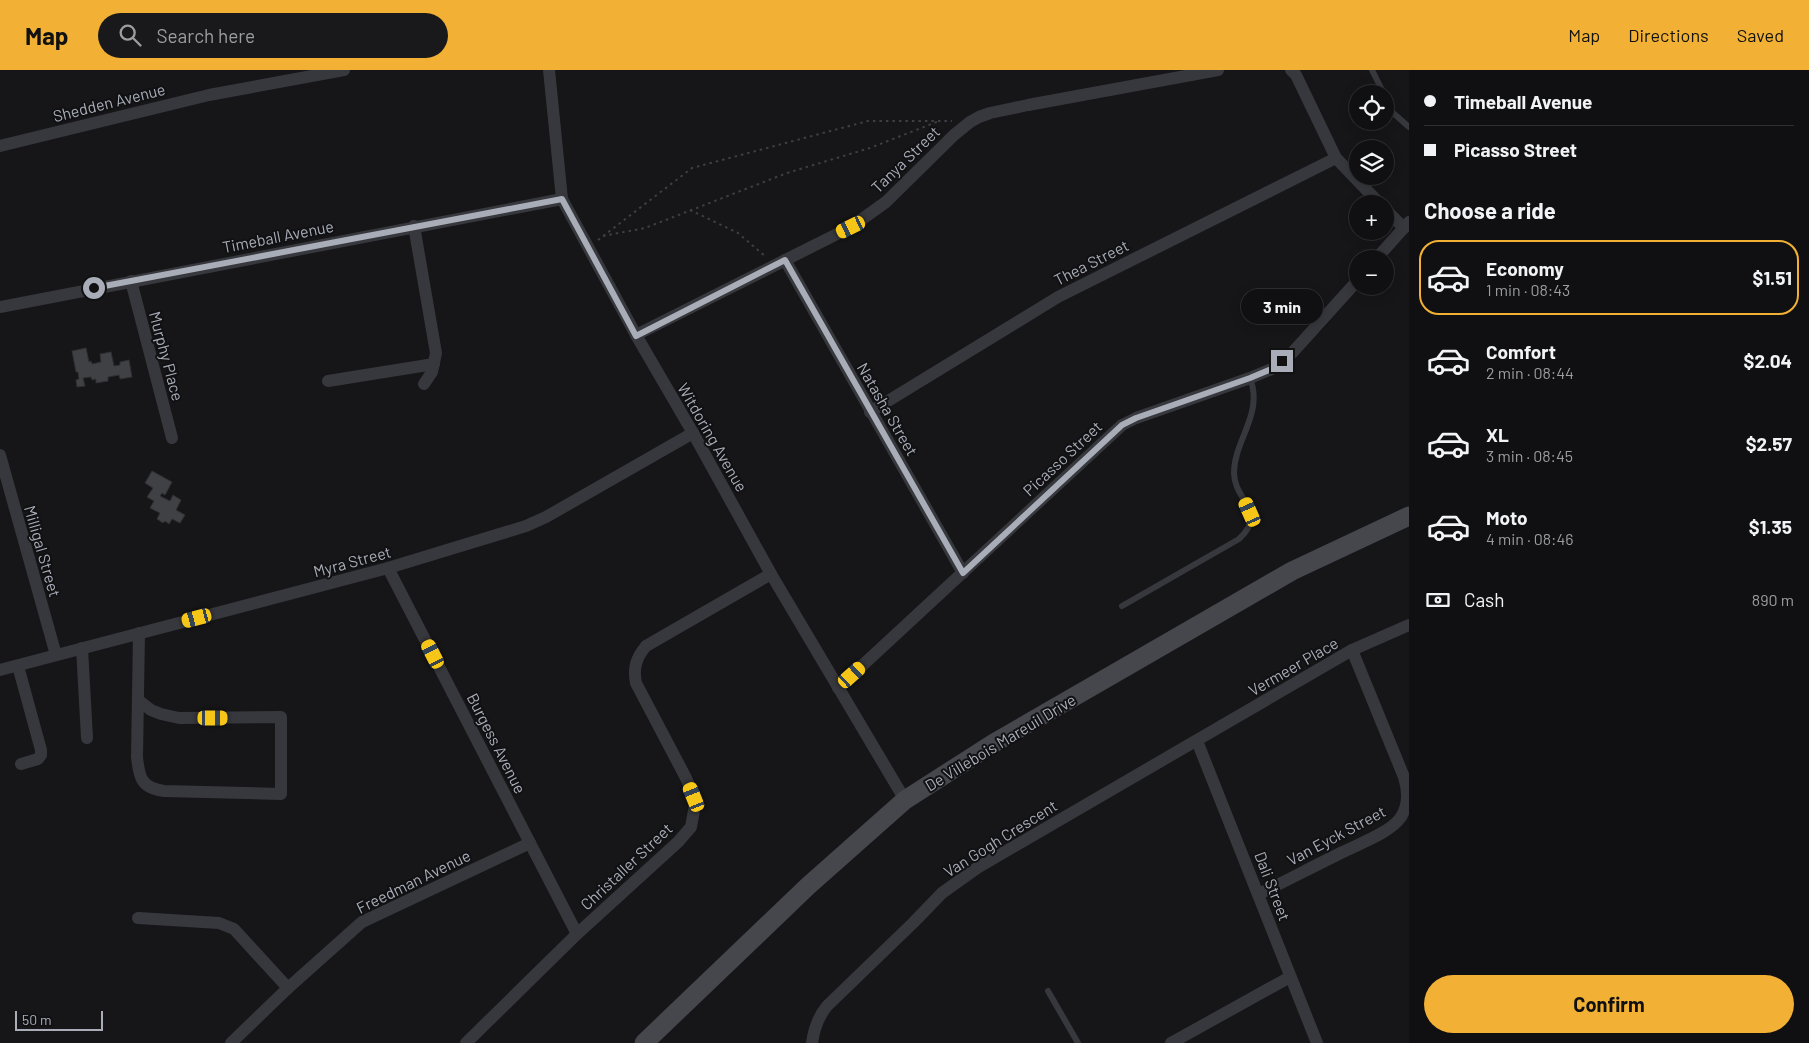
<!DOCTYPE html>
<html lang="en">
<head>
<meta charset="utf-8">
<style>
	body { margin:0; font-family:Barlow,sans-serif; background:#19191b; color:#f1f3f6; height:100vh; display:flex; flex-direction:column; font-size:19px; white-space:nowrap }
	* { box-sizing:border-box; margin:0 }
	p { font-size:16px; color:#9c9d9f }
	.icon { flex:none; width:28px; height:28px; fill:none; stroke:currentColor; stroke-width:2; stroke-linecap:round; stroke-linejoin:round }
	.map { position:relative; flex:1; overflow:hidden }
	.panel { display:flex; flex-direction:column; background:#101012; width:400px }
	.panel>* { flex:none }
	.hud { display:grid; align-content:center; height:110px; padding:0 15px; background:#101012 }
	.controls { position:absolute; left:1349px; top:15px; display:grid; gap:10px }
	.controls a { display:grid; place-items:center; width:45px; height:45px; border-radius:50%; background:#101012; box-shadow:0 2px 12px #0003,0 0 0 1px #303032; font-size:25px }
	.scale { position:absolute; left:15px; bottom:12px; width:88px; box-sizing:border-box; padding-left:5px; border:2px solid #a8adb8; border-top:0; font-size:14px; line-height:18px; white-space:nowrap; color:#a8adb8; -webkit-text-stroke:4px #111113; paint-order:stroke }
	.end { position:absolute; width:22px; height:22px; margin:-11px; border:6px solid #a8adb8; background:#111; box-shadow:0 0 0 2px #111 }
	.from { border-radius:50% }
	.bubble { position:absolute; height:35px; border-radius:18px; background:#101012; box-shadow:0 2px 12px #0003,0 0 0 1px #303032; font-size:16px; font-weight:700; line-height:35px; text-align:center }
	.car { position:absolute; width:15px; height:30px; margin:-15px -8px; border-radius:6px; box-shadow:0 0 4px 1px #0007; background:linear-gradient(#f5c518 24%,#345 0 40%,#f5c518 0 76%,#345 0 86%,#f5c518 0) }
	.hud b { display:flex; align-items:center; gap:18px; height:48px; font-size:19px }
	.hud b+b { border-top:1px solid #303032 }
	.hud i { width:12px; height:12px; background:#f1f3f6 }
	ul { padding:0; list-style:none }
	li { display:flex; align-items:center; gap:15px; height:75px; margin:0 10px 8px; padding:0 5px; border:2px solid transparent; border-radius:20px }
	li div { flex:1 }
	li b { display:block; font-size:19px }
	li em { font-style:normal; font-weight:700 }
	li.on { border-color:#f2b134 }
	li>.icon { width:45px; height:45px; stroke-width:1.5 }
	h2 { padding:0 15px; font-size:22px; line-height:60px }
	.pay { display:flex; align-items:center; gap:12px; height:55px; padding:0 15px; font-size:19px }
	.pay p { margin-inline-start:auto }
	.primary-button { display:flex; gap:10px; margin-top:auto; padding:10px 15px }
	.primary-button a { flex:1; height:58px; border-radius:30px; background:#f2b134; color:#111; font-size:20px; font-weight:700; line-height:58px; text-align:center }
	header { display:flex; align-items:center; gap:30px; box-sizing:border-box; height:70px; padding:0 25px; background:#f2b134; color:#111 }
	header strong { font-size:24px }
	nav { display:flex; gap:28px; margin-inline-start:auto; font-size:18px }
	.search { width:350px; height:45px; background:#19191b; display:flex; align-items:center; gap:12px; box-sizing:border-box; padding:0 18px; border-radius:28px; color:#9c9d9f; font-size:19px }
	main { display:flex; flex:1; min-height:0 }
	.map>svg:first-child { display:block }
	.building { fill:#404145; stroke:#303034 }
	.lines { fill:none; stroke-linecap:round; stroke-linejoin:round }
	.path { stroke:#3d3f44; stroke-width:2; stroke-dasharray:2.5 4; stroke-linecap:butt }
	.lane { stroke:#37383d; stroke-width:6 }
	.street { stroke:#37383d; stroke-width:12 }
	.secondary { stroke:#45474d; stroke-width:19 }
	.route { stroke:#a8adb8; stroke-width:6 }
	.labels { text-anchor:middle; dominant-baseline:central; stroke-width:4; stroke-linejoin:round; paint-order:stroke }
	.street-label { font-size:16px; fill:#a8adb8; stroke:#111113 }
</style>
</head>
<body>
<header>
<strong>Map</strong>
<div class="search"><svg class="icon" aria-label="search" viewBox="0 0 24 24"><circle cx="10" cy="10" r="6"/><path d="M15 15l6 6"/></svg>Search here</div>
<nav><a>Map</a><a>Directions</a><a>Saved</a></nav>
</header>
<main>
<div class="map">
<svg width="1409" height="973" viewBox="0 0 1409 973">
	<rect width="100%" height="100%" fill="#161618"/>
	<!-- building -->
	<g class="building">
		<polygon points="86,278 89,292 91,291 92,294 101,292 100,284 111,282 114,296 120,295 120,292 129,290 132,307 120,309 119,305 108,307 108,311 96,313 96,309 92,310 91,307 83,308 85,316 77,317 76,310 79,309 78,302 76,302 72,281"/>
		<polygon points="152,401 172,412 165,425 162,423 160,426 170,431 173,425 181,430 176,440 185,445 180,453 172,449 169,454 165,451 163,453 157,449 160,443 150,438 154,431 147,427 153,418 145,413"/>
	</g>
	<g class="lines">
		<!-- path -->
		<g class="path">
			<polyline points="690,140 738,163 766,187"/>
			<polyline points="603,166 645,158 787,103 870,78 939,51"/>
			<polyline points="598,170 692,98 868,51 952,51"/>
		</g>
		<!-- lane -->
		<g class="lane">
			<polyline points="1372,0 1384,24"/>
			<polyline points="1385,27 1392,42 1409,57"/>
			<path d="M 1122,536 L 1239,469 C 1268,442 1234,430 1234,403 C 1234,370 1264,344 1250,308"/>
			<polyline points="1048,921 1078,973"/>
		</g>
		<!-- street -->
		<g class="street">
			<polyline points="549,0 562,129 636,265 693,363 771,504 905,730"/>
			<polyline points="1291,0 1296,5 1336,88 1380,134"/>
			<polyline points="0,76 209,25 344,0"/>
			<polyline points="1385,139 1404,158"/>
			<polyline points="414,156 436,283 432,302 424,314"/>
			<polyline points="1376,189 1409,152"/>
			<polyline points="785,190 963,503"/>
			<polyline points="131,211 172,368"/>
			<polyline points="0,237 562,129"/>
			<polyline points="636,265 851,157 886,132 954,65 970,52 979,47 990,43 1028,35 1218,0"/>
			<polyline points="328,311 434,294"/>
			<polyline points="870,342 1058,227 1336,88"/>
			<polyline points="0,385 56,585"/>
			<polyline points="388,498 577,864"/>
			<polyline points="82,578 87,668"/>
			<polyline points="18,596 41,680 41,685 38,689 21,694"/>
			<polyline points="0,600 388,498 526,456 546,447 693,363"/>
			<polyline points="838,618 1122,355 1136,348 1250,308 1274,298 1292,283 1358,210"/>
			<path d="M 138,630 L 151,640 L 161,644 L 179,648 L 281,647 L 281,724 L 164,721 C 141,718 139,707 137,687 L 139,563"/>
			<polyline points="1197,671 1317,973"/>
			<path d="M 1259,824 C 1288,810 1316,795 1345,781 C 1361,773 1391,762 1401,747 C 1409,734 1408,721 1404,707 L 1352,580"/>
			<polyline points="138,848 219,853 234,859 288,918"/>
			<polyline points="231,973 288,918 362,852 530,773"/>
			<path d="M 466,973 L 577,864 L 678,772 L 691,757 L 695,735 L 694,727 L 686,708 L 636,613 C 633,598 636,588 646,576 L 771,504"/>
			<path d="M 812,973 C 814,958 818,947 827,936 L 914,852 L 942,823 L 977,798 L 1352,580 L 1409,555"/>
			<polyline points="1171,973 1290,907"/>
		</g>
		<!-- secondary -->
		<polyline class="secondary" points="644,973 808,816 905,730 994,673 1292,501 1409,446"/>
	</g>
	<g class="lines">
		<!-- route -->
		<polyline class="route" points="94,218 562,129 636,266 785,190 963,503 1122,355 1136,348 1250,308 1274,298 1282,291"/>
	</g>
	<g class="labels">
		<!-- street labels -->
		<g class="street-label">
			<text transform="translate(109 32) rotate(-14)">Shedden Avenue</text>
			<text transform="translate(905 89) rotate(-44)">Tanya Street</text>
			<text transform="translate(278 166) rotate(-11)">Timeball Avenue</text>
			<text transform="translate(1091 192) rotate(-27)">Thea Street</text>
			<text transform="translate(167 286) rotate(75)">Murphy Place</text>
			<text transform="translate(888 339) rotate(60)">Natasha Street</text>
			<text transform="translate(713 367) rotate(60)">Witdoring Avenue</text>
			<text transform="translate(1062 388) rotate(-43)">Picasso Street</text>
			<text transform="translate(43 481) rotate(74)">Milligal Street</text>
			<text transform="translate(352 491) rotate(-15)">Myra Street</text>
			<text transform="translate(1293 596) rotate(-30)">Vermeer Place</text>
			<text transform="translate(1000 672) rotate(-31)">De Villebois Mareuil Drive</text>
			<text transform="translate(497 673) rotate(63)">Burgess Avenue</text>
			<text transform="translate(1336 765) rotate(-28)">Van Eyck Street</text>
			<text transform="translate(1000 768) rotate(-32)">Van Gogh Crescent</text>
			<text transform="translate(626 796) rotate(-43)">Christaller Street</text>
			<text transform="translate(413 811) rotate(-26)">Freedman Avenue</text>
			<text transform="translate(1273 816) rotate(69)">Dali Street</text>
		</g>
	</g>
</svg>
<div class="controls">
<a><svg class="icon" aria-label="locate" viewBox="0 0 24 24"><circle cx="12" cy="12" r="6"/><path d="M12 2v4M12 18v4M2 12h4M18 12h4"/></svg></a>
<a><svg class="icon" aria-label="layers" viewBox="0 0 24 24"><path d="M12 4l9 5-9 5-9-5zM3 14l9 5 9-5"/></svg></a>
<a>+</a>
<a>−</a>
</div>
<div class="scale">50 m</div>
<i class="end from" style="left:94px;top:218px"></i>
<i class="end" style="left:1282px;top:291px"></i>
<div class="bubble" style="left:1241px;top:219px;width:82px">3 min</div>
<i class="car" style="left:851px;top:157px;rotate:244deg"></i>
<i class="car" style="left:1250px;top:442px;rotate:336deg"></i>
<i class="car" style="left:197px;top:548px;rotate:255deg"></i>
<i class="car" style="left:433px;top:584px;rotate:333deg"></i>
<i class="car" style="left:852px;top:605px;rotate:48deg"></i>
<i class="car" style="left:213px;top:648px;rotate:90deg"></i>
<i class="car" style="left:694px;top:727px;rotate:338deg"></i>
</div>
<section class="panel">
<div class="hud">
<b><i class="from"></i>Timeball Avenue</b>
<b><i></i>Picasso Street</b>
</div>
<h2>Choose a ride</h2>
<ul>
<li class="on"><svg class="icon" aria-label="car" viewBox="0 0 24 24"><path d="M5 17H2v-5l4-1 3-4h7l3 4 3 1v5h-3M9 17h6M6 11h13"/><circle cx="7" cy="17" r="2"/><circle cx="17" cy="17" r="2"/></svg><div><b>Economy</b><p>1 min · 08:43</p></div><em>$1.51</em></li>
<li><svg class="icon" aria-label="car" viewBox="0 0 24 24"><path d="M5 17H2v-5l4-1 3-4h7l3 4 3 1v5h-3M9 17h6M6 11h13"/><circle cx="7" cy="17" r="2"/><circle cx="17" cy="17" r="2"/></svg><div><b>Comfort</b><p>2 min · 08:44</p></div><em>$2.04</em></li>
<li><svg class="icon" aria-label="car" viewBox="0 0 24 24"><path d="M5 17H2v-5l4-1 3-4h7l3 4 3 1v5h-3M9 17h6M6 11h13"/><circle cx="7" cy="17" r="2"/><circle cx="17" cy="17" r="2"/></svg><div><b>XL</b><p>3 min · 08:45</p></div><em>$2.57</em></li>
<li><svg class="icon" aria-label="car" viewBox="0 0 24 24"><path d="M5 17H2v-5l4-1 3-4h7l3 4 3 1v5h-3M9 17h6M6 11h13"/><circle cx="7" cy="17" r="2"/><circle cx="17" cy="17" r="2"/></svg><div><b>Moto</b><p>4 min · 08:46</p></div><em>$1.35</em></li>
</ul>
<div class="pay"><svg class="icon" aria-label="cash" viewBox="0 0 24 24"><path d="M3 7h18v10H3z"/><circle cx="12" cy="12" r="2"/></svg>Cash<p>890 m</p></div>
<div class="primary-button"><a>Confirm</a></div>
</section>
</main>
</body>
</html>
